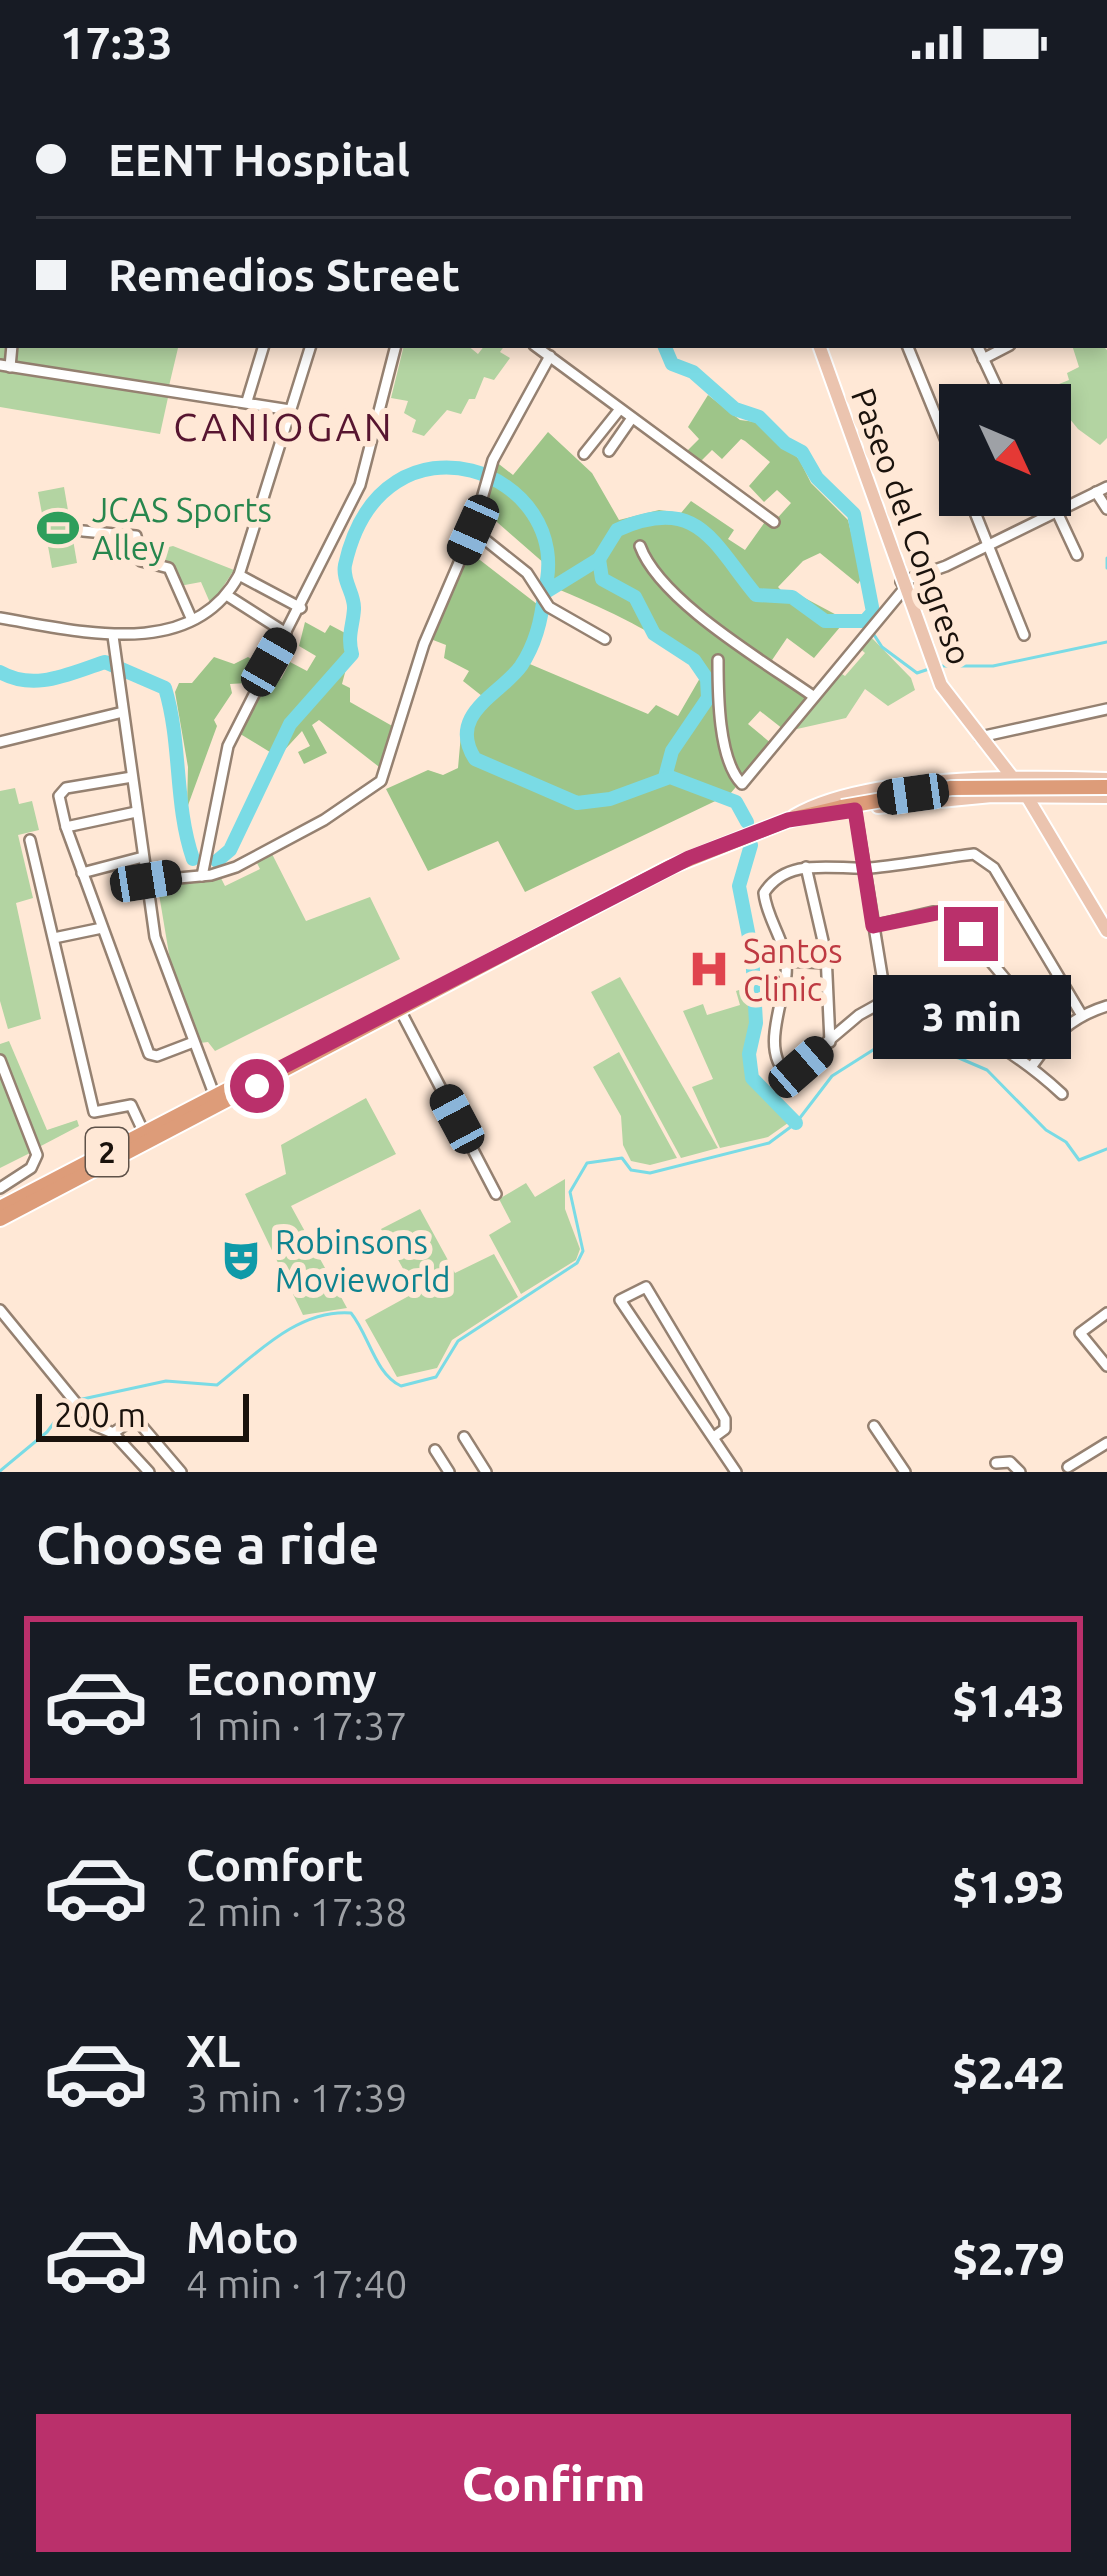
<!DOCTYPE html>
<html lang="en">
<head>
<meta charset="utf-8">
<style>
	body { margin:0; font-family:Ubuntu,sans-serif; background:#242831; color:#f1f3f6; height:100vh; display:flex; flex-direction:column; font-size:45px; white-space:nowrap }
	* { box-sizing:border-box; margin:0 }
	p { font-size:39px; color:#9ea1a6 }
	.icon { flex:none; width:66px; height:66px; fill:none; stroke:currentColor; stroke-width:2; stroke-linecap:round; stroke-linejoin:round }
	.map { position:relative; height:1388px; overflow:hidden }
	.details { display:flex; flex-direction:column; background:#171b24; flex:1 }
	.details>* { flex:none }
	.hud { position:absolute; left:0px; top:0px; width:1107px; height:264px; box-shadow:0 6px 18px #0003; display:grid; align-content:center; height:264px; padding:0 36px; background:#171b24 }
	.needle { width:78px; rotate:134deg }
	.tools { position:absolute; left:939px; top:300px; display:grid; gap:24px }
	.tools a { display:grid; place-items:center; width:132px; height:132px; border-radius:0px; background:#171b24; box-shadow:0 6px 18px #0003; font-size:60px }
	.scale { position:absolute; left:36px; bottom:30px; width:213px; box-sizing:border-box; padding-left:12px; border:6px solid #1a120c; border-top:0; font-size:33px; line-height:42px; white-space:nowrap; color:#1a120c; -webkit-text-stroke:9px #ffe8d6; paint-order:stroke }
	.end { position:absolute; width:54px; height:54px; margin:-27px; border:15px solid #ba306b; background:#fff; box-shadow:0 0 0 6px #fff }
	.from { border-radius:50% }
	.bubble { position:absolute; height:84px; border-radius:0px; background:#171b24; box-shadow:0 6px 18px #0003; font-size:39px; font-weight:800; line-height:84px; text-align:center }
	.car { position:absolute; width:36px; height:72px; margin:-36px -18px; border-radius:15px; box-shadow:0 0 9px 3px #0007; background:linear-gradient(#222 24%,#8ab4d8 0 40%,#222 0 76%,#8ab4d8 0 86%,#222 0) }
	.hud b { display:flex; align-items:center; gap:42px; height:114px; font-size:45px }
	.hud b+b { border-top:3px solid #363941 }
	.hud i { width:30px; height:30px; background:#f1f3f6 }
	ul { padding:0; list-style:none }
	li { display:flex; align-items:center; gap:36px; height:168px; margin:0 24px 18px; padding:0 12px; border:6px solid transparent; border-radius:0px }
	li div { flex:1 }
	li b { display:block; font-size:45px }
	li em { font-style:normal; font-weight:800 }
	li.current { border-color:#ba306b }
	li>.icon { width:108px; height:108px; stroke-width:1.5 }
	h2 { padding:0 36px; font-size:54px; line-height:144px }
	.action { display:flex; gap:24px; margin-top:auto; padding:24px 36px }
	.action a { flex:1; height:138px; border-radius:0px; background:#ba306b; color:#fff; font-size:48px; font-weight:800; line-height:138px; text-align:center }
	.status { display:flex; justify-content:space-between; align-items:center; height:84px; padding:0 60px; background:#171b24; direction:ltr }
	.status svg { height:33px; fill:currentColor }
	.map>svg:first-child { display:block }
	.green { fill:#b3d4a2 }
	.forest { fill:#9ec589 }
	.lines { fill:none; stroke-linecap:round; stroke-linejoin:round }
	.stream { stroke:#7adbe5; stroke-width:3 }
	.river { stroke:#7adbe5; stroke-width:14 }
	.minor-casing { stroke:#958171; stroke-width:14 }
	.major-casing { stroke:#fff; stroke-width:16 }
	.highway-casing { stroke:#fff; stroke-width:18 }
	.minor { stroke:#fff; stroke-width:9 }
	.major { stroke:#ebc4af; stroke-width:12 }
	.highway { stroke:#dd9c79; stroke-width:14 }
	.highway-bridge-casing { stroke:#fff; stroke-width:18; stroke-linecap:butt }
	.highway-bridge { stroke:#dd9c79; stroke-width:14 }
	.route { stroke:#ba306b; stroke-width:15 }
	.labels { text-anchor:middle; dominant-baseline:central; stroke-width:12; stroke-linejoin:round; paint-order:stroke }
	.shield { fill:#ffe8d6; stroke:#5f5249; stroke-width:3 }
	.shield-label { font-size:30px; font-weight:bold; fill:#1a120c }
	.leisure-label { font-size:33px; fill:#27864d; stroke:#ffe8d6; text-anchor:start }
	.street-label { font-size:33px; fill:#1a120c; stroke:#ffe8d6 }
	.health-label { font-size:33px; fill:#be3a42; stroke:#ffe8d6; text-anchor:start }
	.culture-label { font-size:33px; fill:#0d838f; stroke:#ffe8d6; text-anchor:start }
	.quarter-label { font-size:39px; letter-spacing:3px; fill:#571530; stroke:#ffe8d6 }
</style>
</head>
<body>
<div class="status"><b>17:33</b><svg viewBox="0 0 49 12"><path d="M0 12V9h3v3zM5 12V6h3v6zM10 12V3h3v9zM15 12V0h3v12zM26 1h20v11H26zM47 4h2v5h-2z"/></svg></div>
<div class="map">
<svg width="1107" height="1388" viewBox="0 0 1107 1388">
	<rect width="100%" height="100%" fill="#ffe8d6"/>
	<!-- green -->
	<g class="green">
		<polygon points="0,239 3,261 178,264 169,302 0,278"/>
		<polygon points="404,261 467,261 478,270 485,261 505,261 500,268 510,274 494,296 484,293 475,315 469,315 461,330 447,326 424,352 412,348 416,336 404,329 408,317 391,314"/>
		<polygon points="1072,261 1102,261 1107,266 1107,354 1100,361 1078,345 1052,313 1054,302 1069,296 1067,289 1079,283"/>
		<polygon points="0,285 169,309 160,350 0,323"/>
		<polygon points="64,403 77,479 52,484 38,408"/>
		<polygon points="173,462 234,486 211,521 201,498 174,503 168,483 156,480 156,466"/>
		<polygon points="868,550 911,594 915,606 888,622 865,605 846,634 797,645 791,639 836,586 845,592 865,569 856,561"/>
		<polygon points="15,704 19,720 32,717 39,746 18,751 33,814 16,819 41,935 8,945 0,917 0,707"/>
		<polygon points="268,762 306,837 370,813 400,875 215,967 208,958 200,959 170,876 157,798 220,792 225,802 260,785 253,771"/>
		<polygon points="620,893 718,1064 681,1074 591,908"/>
		<polygon points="748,903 753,939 746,970 749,995 788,1039 768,1053 720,1064 692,1003 713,995 683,927 703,920 707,931 740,921 736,907"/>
		<polygon points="9,957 47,1046 77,1036 79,1042 39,1063 0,978 0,960"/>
		<polygon points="619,968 677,1074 650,1081 631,1077 623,1061 621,1032 593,983"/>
		<polygon points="0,986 32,1068 0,1084"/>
		<polygon points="366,1014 396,1070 291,1122 347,1224 303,1231 245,1110 286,1090 281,1061"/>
		<polygon points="565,1095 565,1125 580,1165 576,1176 521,1210 489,1151 511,1138 499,1115 526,1099 535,1113"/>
		<polygon points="420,1125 455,1189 494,1170 518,1213 452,1256 437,1284 397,1293 365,1236 416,1208 381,1145"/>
	</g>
	<!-- forest -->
	<g class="forest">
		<path d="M 708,311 L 740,336 L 756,338 L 799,375 L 811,399 L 848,436 L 862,493 L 858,500 L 820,469 L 803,477 L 778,503 L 793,519 L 801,512 L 846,536 L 814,574 L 787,554 L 768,582 L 807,615 L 783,645 L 760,627 L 748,640 L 772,660 L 730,710 L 525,808 L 498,757 L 428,787 L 386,705 L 428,686 L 443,691 L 458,684 L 461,650 L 482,612 L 463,597 L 469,587 L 444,574 L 446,561 L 428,554 L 467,466 L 546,527 L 525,578 L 648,630 L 656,621 L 678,632 L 700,594 C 684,556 586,517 548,501 L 553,487 L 481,424 L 495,377 L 513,391 L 548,348 L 592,389 L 619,436 L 659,426 L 681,429 L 691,417 L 734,446 L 728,455 L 745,466 L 767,435 L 773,439 L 791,419 L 777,406 L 764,418 L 749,402 L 770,378 L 745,357 L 741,355 L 722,375 L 712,366 L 700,378 L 685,369 L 699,355 L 688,343 Z"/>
		<polygon points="305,538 325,549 330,541 347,550 350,570 342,600 350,604 350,618 394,643 383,686 319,636 312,641 327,669 304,680 298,668 310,662 302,647 278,673 237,648 267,588 281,595 290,578 307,587 316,572 299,562"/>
		<polygon points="214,573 234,580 248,573 254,577 247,599 230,600 232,609 214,636 217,642 187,724 188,683 175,608 179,599 192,599"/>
	</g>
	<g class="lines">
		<!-- stream -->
		<g class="stream">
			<polyline points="1107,474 1107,484"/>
			<polyline points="865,537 882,563 917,589 929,585"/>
			<polyline points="938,582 993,582 1107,558"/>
			<path d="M 78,1316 L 166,1297 L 217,1301 C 256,1270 298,1225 351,1229 C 369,1251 375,1290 401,1302 L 436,1293 L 458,1257 L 577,1179 L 583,1167 L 570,1108 L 587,1079 L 622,1074 L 631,1086 L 650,1089 L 769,1059 L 796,1039 L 832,992 L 884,959 L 959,974 L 987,986 L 1046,1046 L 1066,1058 L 1079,1076 L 1107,1065"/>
			<polyline points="0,1387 47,1348 62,1328"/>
		</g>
		<!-- river -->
		<g class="river">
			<polyline points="390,3 392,0"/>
			<polyline points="599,475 602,495 635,513 654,550 694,576 707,595 708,614 672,667 665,693"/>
			<path d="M 544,509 C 542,535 535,561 521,582 C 501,610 446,630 475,675 L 577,719 L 610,715 L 670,693 L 736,718 L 747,738"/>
			<path d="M 0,588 C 35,608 70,589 105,578 L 165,604 C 182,660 174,720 193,775"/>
			<polyline points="751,761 739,802 752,868 756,939 749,970 752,994 796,1039"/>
			<path d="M 217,777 L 230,766 L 290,640 L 352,570 C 347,552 353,542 354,525 C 355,510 342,497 345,481 C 382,314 579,387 544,509 L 599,475 L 617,446 C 698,410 713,459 756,511 L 792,513 L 825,537 L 865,537 L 873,528 L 854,430 L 817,394 L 802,368 L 785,359 L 759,333 L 735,325 L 693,288 L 672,280 L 664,261"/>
		</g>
		<!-- minor casing -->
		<g class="minor-casing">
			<g id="minor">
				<polyline points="212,0 237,3"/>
				<polyline points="493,0 498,3"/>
				<polyline points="593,0 596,3"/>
				<polyline points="797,0 798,3"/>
				<polyline points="861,0 862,3"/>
				<polyline points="163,3 164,0"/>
				<polyline points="380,3 381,0"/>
				<polyline points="526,3 528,0"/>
				<polyline points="869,3 873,0"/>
				<polyline points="1023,3 1024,0"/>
				<polyline points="1104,129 1107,131"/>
				<polyline points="1104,204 1107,205"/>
				<polyline points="0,230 3,230"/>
				<polyline points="534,261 774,438"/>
				<polyline points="907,261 960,391"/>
				<polyline points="977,261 1005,321"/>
				<polyline points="983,275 1010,261"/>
				<polyline points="0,281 290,326"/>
				<polyline points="10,283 12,261"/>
				<polyline points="247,317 264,261"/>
				<polyline points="609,367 632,334"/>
				<polyline points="584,370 620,325"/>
				<polyline points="1096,408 1107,425"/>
				<polyline points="968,411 1024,551"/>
				<polyline points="1049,411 1077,471"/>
				<polyline points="473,446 527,489 549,523 605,555"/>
				<polyline points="83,447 136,452 141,477 169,484 192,536"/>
				<path d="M 640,462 C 660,517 765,578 813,612"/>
				<polyline points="239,491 301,524"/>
				<polyline points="901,498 946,482 1107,403"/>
				<polyline points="228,512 286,549"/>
				<path d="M 0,534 C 79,547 192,578 239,491 L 311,261"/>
				<polyline points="113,552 155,853 217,1018"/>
				<path d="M 718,576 C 718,609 718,676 742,700 L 904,505"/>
				<polyline points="980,653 1107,625"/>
				<polyline points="0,658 123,628"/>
				<polyline points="132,693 66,704 59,712 66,743 149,970 157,972 191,959"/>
				<polyline points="855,726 886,916"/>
				<polyline points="66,743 136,728"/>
				<polyline points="30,756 94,1028 131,1021 144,1049"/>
				<polyline points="806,783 826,870 830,958"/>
				<polyline points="82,789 143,773"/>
				<polyline points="202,792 228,662 360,401 396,261"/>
				<polyline points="146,797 211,791 236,783 324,736 381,697 424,560 473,446 493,376 550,272"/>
				<polyline points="873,842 933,828 951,830 1053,952"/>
				<polyline points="54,854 102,844"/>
				<polyline points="786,877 827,879"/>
				<polyline points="399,924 496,1110"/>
				<polyline points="0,976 37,1071 31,1084 0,1104"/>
				<path d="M 1032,982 C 1053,952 1071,933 1107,922"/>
				<path d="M 1062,1010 C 1009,961 956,934 886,916 L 859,931 L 788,991 C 761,968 782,922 786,891 C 789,859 767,838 764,809 C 788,772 834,786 870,784 C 905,781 940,774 974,770 L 994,784 L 1081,930"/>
				<polyline points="0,1226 94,1341 113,1349 149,1388"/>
				<polyline points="1107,1229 1080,1249 1107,1282"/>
				<polyline points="874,1342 905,1388"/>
				<polyline points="113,1349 135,1334 181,1388"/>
				<polyline points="464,1353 486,1388"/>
				<polyline points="714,1353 725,1345 725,1335 646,1203 620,1216 736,1388"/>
				<polyline points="435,1366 449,1388"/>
				<polyline points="996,1379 1010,1378 1020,1388"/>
				<polyline points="1068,1383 1107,1359"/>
			</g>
		</g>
		<!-- major casing -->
		<g class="major-casing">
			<g id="major">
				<polyline points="726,0 727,3"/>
				<polyline points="819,261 941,601 1026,711 1107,847"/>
				<polyline points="878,723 992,712 1107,713"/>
				<path d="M 794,732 C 865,690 1024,692 1107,695"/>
			</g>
		</g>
		<!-- highway casing -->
		<g class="highway-casing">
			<g id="highway">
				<polyline points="0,1124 252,993 263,993"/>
				<polyline points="0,1135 670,783 788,736 842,723"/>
			</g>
		</g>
		<!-- minor -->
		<use href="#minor" class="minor"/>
		<!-- major -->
		<use href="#major" class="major"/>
		<!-- highway -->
		<use href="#highway" class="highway"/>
		<!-- highway-bridge casing -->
		<g class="highway-bridge-casing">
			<polyline id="highway-bridge" points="842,723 951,704 1107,703"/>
		</g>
		<!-- highway-bridge -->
		<use href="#highway-bridge" class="highway-bridge"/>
	</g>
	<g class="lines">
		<!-- route -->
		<polyline class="route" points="257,1002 263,993 689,774 788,736 855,726 873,842 942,828 971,850"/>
	</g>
	<!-- icons -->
	<defs>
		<g id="stadium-bare" transform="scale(3.24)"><path d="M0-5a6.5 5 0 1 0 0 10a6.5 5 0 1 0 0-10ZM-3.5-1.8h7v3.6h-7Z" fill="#2e9e5b" stroke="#ffe8d6" stroke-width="2.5" paint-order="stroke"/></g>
		<g id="hospital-bare" transform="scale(3.24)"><path d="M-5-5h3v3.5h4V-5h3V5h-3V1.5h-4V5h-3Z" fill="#e0444e" stroke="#ffe8d6" stroke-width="2.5" paint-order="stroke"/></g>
		<g id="theatre-bare" transform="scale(3.24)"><path d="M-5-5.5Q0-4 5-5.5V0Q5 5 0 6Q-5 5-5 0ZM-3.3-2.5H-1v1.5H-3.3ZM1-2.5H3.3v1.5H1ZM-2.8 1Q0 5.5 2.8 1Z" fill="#0f9aa8" stroke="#ffe8d6" stroke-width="2.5" paint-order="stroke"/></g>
	</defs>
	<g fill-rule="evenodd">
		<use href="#stadium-bare" x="58" y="444"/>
		<use href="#hospital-bare" x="709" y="885"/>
		<use href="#theatre-bare" x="241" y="1176"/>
	</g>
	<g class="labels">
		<!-- shield labels -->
		<rect class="shield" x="86" y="1044" width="42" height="48" rx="9"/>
		<g class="shield-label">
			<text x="107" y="1068">2</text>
		</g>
		<!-- leisure labels -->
		<g class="leisure-label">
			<text x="92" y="425">JCAS Sports<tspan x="92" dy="38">Alley</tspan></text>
		</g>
		<!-- street labels -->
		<g class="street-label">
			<text transform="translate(912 442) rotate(70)">Paseo del Congreso</text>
		</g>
		<!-- health labels -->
		<g class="health-label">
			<text x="743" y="866">Santos<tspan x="743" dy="38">Clinic</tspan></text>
		</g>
		<!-- culture labels -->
		<g class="culture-label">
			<text x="275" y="1157">Robinsons<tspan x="275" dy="38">Movieworld</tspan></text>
		</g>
		<!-- quarter labels -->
		<g class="quarter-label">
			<text x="284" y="342">CANIOGAN</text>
		</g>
	</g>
</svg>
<div class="tools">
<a><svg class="needle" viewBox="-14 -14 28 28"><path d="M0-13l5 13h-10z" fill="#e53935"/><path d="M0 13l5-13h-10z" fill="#9ea1a6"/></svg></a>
</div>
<div class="scale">200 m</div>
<i class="end from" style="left:257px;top:1002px"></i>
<i class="end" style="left:971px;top:850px"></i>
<div class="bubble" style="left:873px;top:891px;width:198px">3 min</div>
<i class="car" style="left:473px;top:446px;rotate:204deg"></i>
<i class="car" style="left:269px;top:578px;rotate:30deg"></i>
<i class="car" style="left:913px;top:710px;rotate:262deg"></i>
<i class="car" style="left:146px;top:797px;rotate:81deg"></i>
<i class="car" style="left:801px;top:983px;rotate:49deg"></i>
<i class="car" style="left:457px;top:1035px;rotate:332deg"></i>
<div class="hud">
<b><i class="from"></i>EENT Hospital</b>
<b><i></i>Remedios Street</b>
</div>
</div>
<section class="details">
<h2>Choose a ride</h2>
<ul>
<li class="current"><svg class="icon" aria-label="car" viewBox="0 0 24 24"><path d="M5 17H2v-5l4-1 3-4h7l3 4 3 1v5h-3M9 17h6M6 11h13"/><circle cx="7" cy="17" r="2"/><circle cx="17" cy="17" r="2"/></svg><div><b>Economy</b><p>1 min · 17:37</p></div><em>$1.43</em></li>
<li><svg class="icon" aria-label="car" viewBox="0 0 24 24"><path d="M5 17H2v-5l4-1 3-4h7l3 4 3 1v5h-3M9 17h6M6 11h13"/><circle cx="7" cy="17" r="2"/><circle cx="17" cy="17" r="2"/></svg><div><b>Comfort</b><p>2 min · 17:38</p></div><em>$1.93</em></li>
<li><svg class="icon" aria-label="car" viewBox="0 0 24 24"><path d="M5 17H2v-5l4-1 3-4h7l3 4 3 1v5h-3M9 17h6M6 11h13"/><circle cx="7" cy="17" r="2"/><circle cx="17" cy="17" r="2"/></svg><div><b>XL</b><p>3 min · 17:39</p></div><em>$2.42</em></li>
<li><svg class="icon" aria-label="car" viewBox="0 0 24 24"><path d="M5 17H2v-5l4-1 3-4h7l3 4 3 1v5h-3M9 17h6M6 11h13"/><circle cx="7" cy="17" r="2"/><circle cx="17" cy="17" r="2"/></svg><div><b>Moto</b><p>4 min · 17:40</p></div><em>$2.79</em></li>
</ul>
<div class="action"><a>Confirm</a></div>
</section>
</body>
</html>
